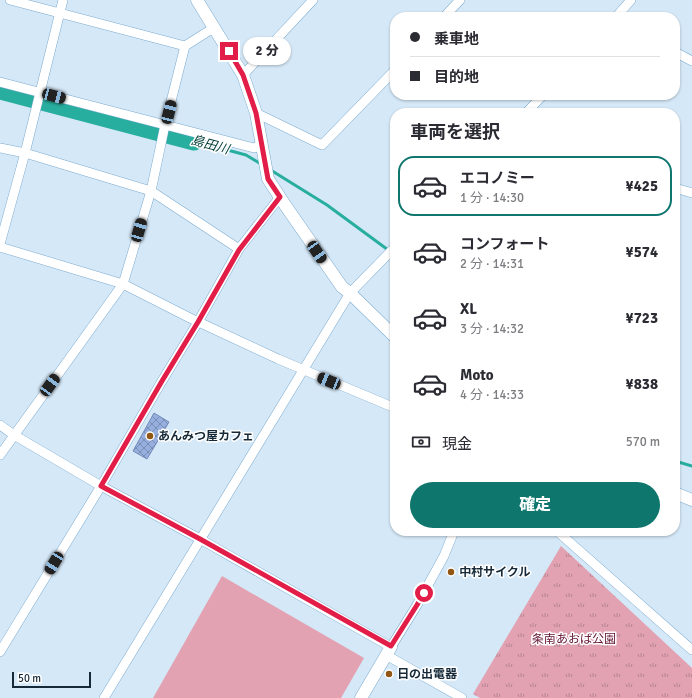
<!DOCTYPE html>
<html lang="ja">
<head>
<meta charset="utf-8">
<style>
	body { margin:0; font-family:Signika,"Noto Sans JP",sans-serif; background:#f2f2f3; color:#2b2b33; height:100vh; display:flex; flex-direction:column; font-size:15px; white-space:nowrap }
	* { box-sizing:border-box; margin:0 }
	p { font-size:13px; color:#7c7c81 }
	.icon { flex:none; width:22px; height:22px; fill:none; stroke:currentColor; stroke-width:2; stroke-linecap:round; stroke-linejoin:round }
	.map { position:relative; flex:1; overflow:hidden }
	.panel { position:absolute; left:390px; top:108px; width:290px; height:428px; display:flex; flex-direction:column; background:#fff; border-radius:16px; box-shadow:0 1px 3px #0004 }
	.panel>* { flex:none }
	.top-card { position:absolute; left:390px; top:12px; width:290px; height:88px; border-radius:16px; box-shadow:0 1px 3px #0004; display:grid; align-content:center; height:88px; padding:0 20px; background:#fff }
	.scale { position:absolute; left:12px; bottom:10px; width:79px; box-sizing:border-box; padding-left:4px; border:2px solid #162938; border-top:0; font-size:11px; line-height:14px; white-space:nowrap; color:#162938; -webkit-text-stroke:3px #fff; paint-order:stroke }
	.end { position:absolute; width:18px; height:18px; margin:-9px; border:5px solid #e11d48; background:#fff; box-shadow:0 0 0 2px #fff }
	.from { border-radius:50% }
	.bubble { position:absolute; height:28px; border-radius:14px; background:#fff; box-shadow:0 1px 3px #0004; font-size:13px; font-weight:800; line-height:28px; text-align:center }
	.car { position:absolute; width:12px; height:24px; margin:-12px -6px; border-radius:5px; box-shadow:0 0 3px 1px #0007; background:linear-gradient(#222 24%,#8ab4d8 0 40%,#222 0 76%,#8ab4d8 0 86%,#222 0) }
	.top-card b { display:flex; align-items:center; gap:14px; height:38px; font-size:15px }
	.top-card b+b { border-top:1px solid #e1e1e2 }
	.top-card i { width:10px; height:10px; background:#2b2b33 }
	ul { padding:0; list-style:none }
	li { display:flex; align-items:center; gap:12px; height:60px; margin:0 8px 6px; padding:0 12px; border:2px solid transparent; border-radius:16px }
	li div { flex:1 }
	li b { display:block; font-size:15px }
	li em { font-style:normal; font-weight:800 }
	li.active { border-color:#0f766e }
	li>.icon { width:36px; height:36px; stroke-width:1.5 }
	h2 { padding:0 20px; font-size:18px; line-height:48px }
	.pay { display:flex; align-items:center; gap:10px; height:44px; padding:0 20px; font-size:15px }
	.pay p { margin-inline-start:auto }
	.button { display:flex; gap:8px; margin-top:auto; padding:8px 20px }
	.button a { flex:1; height:46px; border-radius:24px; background:#0f766e; color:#fff; font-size:16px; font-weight:800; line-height:46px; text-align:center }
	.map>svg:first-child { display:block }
	.park { fill:url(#park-tufts) }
	.garden { fill:#e2a2b2 }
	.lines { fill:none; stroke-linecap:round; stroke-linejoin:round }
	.stream { stroke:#28ae9e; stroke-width:3 }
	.river { stroke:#28ae9e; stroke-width:19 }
	.building { fill:url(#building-cross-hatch); stroke:#748cb9 }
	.street-casing { stroke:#7dacd1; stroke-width:10 }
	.secondary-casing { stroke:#7dacd1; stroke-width:13 }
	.street { stroke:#fff; stroke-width:9 }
	.secondary { stroke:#fff; stroke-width:12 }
	.route { stroke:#e11d48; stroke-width:5 }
	.poi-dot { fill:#915614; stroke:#fff; stroke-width:1.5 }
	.labels { text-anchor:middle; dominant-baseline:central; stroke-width:3; stroke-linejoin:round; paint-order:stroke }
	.poi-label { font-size:12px; font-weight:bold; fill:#162938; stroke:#fff; text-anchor:start }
	.park-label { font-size:12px; fill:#621331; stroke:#fff }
	.water-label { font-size:13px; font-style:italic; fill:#033e37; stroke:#fff }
</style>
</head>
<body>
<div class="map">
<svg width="692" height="698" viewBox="0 0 692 698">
	<defs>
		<pattern id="park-tufts" width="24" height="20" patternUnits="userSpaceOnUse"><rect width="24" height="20" fill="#e2a2b2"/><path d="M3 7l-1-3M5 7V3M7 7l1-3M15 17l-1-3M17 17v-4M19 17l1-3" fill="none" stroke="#b68492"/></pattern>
		<pattern id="building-cross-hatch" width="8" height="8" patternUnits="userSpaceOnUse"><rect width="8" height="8" fill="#96afde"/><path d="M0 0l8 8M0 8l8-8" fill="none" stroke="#798eb5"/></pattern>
	</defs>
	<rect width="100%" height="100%" fill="#d5e8f7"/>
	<!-- park -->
	<polygon class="park" points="561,546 692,668 692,698 480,698 473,694"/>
	<!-- garden -->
	<polygon class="garden" points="222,576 364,658 341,698 153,698"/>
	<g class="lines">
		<!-- stream -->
		<g class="stream">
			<polyline points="194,141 246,155 261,164"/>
			<polyline points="269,169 327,205 395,255"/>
			<polyline points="675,461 692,466"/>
		</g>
		<!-- river -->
		<polyline class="river" points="0,90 194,141"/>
	</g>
	<!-- building -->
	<polygon class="building" points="154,413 169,422 147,459 133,451"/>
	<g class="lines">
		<!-- street casing -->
		<g class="street-casing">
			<g id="street">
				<polyline points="10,0 185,46"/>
				<polyline points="444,17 460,0"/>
				<polyline points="616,17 631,0"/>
				<polyline points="675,52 692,61"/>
				<polyline points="243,75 313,0"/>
				<polyline points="0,82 254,148 262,145"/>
				<polyline points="256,113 322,145 395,70"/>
				<polyline points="526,113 543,95"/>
				<polyline points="0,148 25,153 151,191 239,249"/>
				<polyline points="675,188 692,193"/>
				<polyline points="0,244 25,153 63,0"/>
				<polyline points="0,247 123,284 190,318 278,359 395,408"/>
				<polyline points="0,425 14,435 101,486 200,539 391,647 417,605 444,556 454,531"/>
				<polyline points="0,455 123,284 151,191 165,125 185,46 215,27"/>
				<polyline points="557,531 692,650"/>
				<polyline points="0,652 101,486 162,381 198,322 239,249 280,197"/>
				<polyline points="386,655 462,698"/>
				<polyline points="104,698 350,293 395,247"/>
			</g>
		</g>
		<!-- secondary casing -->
		<g class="secondary-casing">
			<g id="secondary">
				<polyline points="197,0 243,75 256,113 268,179 285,205 342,287 350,293 395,337"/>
				<polyline points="675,493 692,500"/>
				<polyline points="361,698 391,647"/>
			</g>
		</g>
		<!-- street -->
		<use href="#street" class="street"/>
		<!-- secondary -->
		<use href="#secondary" class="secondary"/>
	</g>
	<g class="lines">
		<!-- route -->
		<polyline class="route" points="229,51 243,75 256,113 268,179 280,197 239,250 198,322 162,381 101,486 200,539 391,646 417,605 424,593"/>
	</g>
	<!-- markers -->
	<g class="poi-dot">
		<circle cx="150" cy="436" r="4"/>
		<circle cx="451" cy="572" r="4"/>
		<circle cx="389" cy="674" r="4"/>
	</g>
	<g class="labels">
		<!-- poi labels -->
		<g class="poi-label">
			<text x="158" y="436">あんみつ屋カフェ</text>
			<text x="459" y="572">中村サイクル</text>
			<text x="397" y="674">日の出電器</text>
		</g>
		<!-- park labels -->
		<g class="park-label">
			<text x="574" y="639">条南あおば公園</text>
		</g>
		<!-- water labels -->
		<g class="water-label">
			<text transform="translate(210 145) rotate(15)">島田川</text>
		</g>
	</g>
</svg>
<div class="scale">50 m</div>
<i class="end from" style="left:424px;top:593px"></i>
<i class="end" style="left:229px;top:51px"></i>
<div class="bubble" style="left:243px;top:37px;width:48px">2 分</div>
<i class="car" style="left:54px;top:96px;rotate:105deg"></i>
<i class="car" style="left:169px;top:112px;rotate:14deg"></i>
<i class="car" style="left:139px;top:230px;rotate:16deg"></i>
<i class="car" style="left:317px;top:252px;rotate:146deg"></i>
<i class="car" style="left:329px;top:381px;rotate:292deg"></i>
<i class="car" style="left:50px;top:385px;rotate:36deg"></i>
<i class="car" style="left:54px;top:563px;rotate:211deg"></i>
<div class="top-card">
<b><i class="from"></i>乗車地</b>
<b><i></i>目的地</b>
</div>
<section class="panel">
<h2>車両を選択</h2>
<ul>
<li class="active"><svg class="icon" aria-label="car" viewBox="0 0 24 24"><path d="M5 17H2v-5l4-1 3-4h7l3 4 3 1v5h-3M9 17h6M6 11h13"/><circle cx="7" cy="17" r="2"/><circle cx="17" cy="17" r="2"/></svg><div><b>エコノミー</b><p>1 分 · 14:30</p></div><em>¥425</em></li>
<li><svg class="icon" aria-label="car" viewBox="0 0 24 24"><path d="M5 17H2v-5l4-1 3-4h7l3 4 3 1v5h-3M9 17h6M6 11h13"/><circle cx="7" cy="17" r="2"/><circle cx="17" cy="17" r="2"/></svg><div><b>コンフォート</b><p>2 分 · 14:31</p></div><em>¥574</em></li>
<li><svg class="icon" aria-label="car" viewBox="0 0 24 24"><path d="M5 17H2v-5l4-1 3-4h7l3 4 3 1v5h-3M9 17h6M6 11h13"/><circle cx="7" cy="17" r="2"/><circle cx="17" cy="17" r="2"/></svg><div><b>XL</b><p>3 分 · 14:32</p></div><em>¥723</em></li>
<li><svg class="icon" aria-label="car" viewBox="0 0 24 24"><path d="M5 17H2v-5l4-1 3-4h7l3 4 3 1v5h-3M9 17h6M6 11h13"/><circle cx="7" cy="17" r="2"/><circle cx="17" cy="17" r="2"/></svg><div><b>Moto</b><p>4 分 · 14:33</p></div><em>¥838</em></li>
</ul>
<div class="pay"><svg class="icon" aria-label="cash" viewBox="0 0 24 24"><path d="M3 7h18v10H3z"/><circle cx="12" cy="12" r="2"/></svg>現金<p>570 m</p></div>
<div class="button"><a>確定</a></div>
</section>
</div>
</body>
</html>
